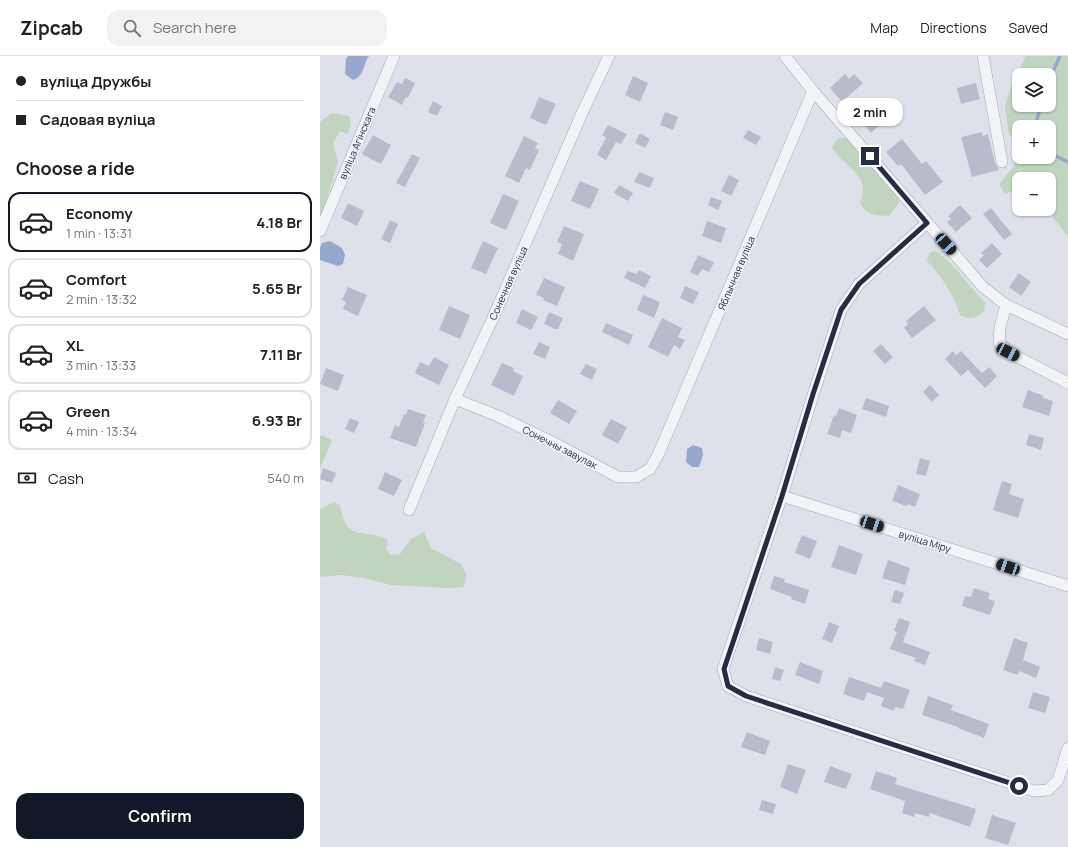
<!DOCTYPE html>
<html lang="en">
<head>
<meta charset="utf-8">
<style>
	body { margin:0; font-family:Manrope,sans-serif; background:#f2f2f2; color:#222; height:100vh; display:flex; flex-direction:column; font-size:15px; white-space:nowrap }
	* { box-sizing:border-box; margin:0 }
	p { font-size:13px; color:#767676 }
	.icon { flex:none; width:22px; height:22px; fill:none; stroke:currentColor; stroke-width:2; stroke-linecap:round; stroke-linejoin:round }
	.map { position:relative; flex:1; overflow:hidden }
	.details { display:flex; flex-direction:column; background:#fff; width:320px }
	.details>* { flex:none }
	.hud { display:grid; align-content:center; height:88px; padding:0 16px; background:#fff }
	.fabs { position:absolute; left:692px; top:12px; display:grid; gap:8px }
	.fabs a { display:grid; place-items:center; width:44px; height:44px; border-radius:8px; background:#fff; box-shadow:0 1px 3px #0004; font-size:20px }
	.end { position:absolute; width:18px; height:18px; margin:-9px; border:5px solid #262c42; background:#fff; box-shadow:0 0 0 2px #fff }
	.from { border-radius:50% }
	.bubble { position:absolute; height:28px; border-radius:12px; background:#fff; box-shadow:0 1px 3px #0004; font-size:13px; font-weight:700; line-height:28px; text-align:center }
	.car { position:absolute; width:12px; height:24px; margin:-12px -6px; border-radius:5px; box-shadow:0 0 3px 1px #0007; background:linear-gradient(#222 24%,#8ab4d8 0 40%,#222 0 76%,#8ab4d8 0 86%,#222 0) }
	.hud b { display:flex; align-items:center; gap:14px; height:38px; font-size:15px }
	.hud b+b { border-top:1px solid #e0e0e0 }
	.hud i { width:10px; height:10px; background:#222 }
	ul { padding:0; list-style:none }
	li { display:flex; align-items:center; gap:12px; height:60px; margin:0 8px 6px; padding:0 8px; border:2px solid #e0e0e0; border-radius:12px }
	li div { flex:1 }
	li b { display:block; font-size:15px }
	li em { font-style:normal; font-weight:700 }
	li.current { border-color:#111827 }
	li>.icon { width:36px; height:36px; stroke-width:1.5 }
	h2 { padding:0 16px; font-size:18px; line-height:48px }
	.pay { display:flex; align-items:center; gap:10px; height:44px; padding:0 16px; font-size:15px }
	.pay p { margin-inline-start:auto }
	.primary-button { display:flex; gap:8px; margin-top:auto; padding:8px 16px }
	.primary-button a { flex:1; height:46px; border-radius:12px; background:#111827; color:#fff; font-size:16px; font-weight:700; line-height:46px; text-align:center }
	header { display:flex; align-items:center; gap:24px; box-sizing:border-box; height:56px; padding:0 20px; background:#fff; border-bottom:1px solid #e0e0e0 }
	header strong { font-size:19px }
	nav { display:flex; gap:22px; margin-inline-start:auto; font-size:14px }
	.search { width:280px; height:36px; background:#f2f2f2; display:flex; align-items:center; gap:10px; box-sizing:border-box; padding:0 14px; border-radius:12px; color:#767676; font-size:15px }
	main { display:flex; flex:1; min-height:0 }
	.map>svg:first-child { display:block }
	.green { fill:#c1d4bf; fill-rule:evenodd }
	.water { fill:#96a8cd }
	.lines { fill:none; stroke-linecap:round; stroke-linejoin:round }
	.stream { stroke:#96a8cd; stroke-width:3.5 }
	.building { fill:#b8bcca }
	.street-casing { stroke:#a4a7b4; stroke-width:12 }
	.street { stroke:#f2f3f7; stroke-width:11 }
	.route { stroke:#262c42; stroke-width:5 }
	.labels { text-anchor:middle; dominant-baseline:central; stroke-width:3.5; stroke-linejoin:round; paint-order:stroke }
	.street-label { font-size:10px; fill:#262c42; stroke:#eef1f7 }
</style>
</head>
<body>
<header>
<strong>Zipcab</strong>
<div class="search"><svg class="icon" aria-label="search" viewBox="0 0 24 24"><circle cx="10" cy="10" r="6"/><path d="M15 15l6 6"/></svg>Search here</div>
<nav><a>Map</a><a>Directions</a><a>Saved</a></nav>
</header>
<main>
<section class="details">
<div class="hud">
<b><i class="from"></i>вуліца Дружбы</b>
<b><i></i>Садовая вуліца</b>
</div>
<h2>Choose a ride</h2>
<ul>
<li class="current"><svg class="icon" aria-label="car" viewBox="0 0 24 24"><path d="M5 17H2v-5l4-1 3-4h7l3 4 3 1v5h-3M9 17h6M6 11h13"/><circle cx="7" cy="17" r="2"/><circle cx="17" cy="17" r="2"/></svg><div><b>Economy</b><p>1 min · 13:31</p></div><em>4.18 Br</em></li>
<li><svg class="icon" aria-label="car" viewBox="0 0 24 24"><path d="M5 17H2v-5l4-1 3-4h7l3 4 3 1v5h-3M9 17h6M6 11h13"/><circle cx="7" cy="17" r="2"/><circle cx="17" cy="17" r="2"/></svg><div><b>Comfort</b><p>2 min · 13:32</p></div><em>5.65 Br</em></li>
<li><svg class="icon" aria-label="car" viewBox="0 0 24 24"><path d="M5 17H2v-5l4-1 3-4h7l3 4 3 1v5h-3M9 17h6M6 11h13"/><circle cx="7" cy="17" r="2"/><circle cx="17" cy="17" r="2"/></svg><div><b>XL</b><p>3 min · 13:33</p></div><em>7.11 Br</em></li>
<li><svg class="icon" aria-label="car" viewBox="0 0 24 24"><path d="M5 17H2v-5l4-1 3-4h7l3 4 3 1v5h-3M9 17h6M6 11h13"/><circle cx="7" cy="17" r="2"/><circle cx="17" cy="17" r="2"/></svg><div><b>Green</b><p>4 min · 13:34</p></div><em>6.93 Br</em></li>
</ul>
<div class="pay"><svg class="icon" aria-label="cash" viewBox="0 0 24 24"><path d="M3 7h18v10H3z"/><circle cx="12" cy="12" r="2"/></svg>Cash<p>540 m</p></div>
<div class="primary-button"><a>Confirm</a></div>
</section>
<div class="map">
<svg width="748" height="791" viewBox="0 0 748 791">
	<rect width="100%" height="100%" fill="#dfe1ea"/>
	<!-- green -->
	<g class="green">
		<path d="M 706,0 L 748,0 L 748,181 L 727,153 L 729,153 L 729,123 L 699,123 L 699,133 L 685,138 L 679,128 L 694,110 L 698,87 L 689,79 L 685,50 L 693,24 ZM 699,19 L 729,19 L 729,49 L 699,49 ZM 699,71 L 729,71 L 729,101 L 699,101 Z"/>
		<polygon points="13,57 29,60 31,70 27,78 20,75 13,87 18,106 0,164 0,68 3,63"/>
		<path d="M 518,82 L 526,82 L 577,135 L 579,147 L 569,160 C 556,159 547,160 540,147 C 553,118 523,112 512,91 Z"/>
		<path d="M 615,195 C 635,206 648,231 665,246 L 664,255 C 656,263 650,264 640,259 C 634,238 621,220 607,205 L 609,197 Z"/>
		<polygon points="0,380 4,380 12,384 0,413"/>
		<path d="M 14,446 L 20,450 C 27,488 43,471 68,484 L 66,493 L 71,499 L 80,498 L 91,483 L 104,476 L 111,492 L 141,508 L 147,520 L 143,531 L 128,532 L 71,529 L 43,522 L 22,519 L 0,521 L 0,453 Z"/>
	</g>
	<!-- water -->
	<g class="water">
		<path d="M 28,0 L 49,0 C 43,8 45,20 33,24 L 25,18 L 26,3 Z"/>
		<polygon points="10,185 22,192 25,199 23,208 18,210 0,204 0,192 2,187"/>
		<polygon points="373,389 382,392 383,399 379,411 372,411 366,406 367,393"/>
	</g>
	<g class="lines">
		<!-- stream -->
		<g class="stream">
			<polyline points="729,24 740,0"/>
			<polyline points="717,71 716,67 721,49"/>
			<polyline points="729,97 748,106"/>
		</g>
	</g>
	<!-- building -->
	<g class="building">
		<polygon points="525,18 529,23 534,18 543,27 522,46 510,32"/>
		<polygon points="313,20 328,27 320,46 305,39"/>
		<polygon points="85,22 95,27 88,42 86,41 82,49 68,41 77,26 82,28"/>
		<polygon points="656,27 660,43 641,48 637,32"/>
		<polygon points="219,41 236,48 226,69 210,62"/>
		<polygon points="113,45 122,50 117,60 108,56"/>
		<polygon points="554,50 565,64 551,77 539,63"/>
		<polygon points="345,56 358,61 353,74 340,69"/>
		<polygon points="288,69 307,78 301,88 296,86 286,104 277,99 286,82 282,79"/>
		<polygon points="428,74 441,81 436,89 423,82"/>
		<polygon points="662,76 663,80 668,78 675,107 679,114 652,121 641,81"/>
		<polygon points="319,78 322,78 330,83 325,92 315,87"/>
		<polygon points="53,79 71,89 61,108 42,98"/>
		<polygon points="204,80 218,87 215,92 219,94 210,114 206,112 199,127 185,120"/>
		<polygon points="582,83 602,108 606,105 623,126 605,139 581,108 578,110 566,96"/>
		<polygon points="92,98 100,102 85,131 76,127"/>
		<polygon points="319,116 334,122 330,132 314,126"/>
		<polygon points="409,119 419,124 411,140 401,135"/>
		<polygon points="260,125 279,133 270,153 251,145"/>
		<polygon points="299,129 313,137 308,145 294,137"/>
		<polygon points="183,138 199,145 186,174 170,167"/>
		<polygon points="391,141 402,145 398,154 388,149"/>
		<polygon points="28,147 44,155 37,170 21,162"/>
		<polygon points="640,149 652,162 636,176 627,166 631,163 628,160"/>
		<polygon points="671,152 692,178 684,184 663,158"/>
		<polygon points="70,164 78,168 70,187 61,183"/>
		<polygon points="387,165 406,172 401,187 382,180"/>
		<polygon points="244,170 264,178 253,205 238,198 242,188 237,186"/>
		<polygon points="163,185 178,192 166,218 151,212"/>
		<polygon points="672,187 682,198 667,212 659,204 664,199 661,197"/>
		<polygon points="378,199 394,206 389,216 382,213 378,220 370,216"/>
		<polygon points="319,214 331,220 325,232 304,222 308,215 317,218"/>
		<polygon points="699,217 711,226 701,240 689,231"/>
		<polygon points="224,222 245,231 237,250 223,244 224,242 216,239"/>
		<polygon points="365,230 379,236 373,248 360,242"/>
		<polygon points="28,231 47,239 38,260 23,253 26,246 22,244"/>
		<polygon points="323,239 340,246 334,262 317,254"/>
		<polygon points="129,250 150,259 140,283 119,274"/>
		<polygon points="604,250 616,264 592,282 584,272 588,268 586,265"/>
		<polygon points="202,253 218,261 211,274 196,267"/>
		<polygon points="229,256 243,262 238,273 235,273 224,268"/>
		<polygon points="342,262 362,272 358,281 365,284 360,293 354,289 348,301 328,291"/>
		<polygon points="286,267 313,279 309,289 282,276"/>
		<polygon points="219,286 230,291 225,303 213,298"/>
		<polygon points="561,288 573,301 565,308 553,295"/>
		<polygon points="633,295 636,299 641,295 662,317 669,311 677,320 665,332 648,314 641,320 625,303"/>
		<polygon points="114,301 129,309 119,329 95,317 100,306 109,310"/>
		<polygon points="182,307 194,312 193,315 203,320 194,340 171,329"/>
		<polygon points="266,308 277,313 272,324 260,318"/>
		<polygon points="6,312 24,319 18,335 0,328"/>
		<polygon points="610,329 619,339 612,346 603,336"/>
		<polygon points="708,334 724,340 723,342 733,345 729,360 702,351"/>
		<polygon points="546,342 569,350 566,361 542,353"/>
		<polygon points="238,344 257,355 249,368 230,357"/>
		<polygon points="519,352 537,359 531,377 522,374 520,382 507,378 514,359 516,360"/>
		<polygon points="88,353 106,359 103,367 105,367 96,391 70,382 75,369 79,371 84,358 86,359"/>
		<polygon points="30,362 39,366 34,377 25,373"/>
		<polygon points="291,363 307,371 298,388 282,379"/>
		<polygon points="709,378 724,382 721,394 706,389"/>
		<polygon points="600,402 610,405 606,420 596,418"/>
		<polygon points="3,412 16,417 12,427 0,423"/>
		<polygon points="65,416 82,424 74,440 58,433"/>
		<polygon points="682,425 692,428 689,438 704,443 698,462 673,454"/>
		<polygon points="578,429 600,438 595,451 588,448 587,450 572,445"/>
		<polygon points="482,479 497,485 490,503 475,497"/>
		<polygon points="519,489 543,498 536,519 511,511"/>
		<polygon points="568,504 590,512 585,529 562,522"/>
		<polygon points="454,520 465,523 464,526 489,534 485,548 471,543 472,541 450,533"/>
		<polygon points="654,532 670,537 668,543 675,545 670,559 642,550 645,540 651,541"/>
		<polygon points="575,534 584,537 580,548 571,546"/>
		<polygon points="579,562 590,566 583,586 610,596 605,609 594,605 596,602 570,593 577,576 574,575"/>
		<polygon points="509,566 519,570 512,587 502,583"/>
		<polygon points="439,582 453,586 450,598 436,594"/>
		<polygon points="694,582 708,587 703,604 720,611 716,622 699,615 698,619 683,614"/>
		<polygon points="480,606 503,615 499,628 475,619"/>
		<polygon points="455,611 464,614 460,625 452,623"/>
		<polygon points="529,621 561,632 564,625 590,634 583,653 575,651 574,655 561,650 564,642 547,636 544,645 523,638"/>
		<polygon points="713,636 730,641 725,657 708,652"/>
		<polygon points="608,640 633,649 631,654 669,668 664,682 638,672 638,671 602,659"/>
		<polygon points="427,676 450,685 445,699 421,691"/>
		<polygon points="468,708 486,714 477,738 460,731"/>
		<polygon points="510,710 532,718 526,733 504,726"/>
		<polygon points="556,715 577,722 575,728 656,753 650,771 610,757 609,761 595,757 594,761 582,757 585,745 550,733"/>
		<polygon points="442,744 456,748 453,758 439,754"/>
		<polygon points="672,759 696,767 688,789 665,782"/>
	</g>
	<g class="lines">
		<!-- street casing -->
		<g class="street-casing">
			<g id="street">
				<polyline points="465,0 493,35 663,231 686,249 748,278"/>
				<polyline points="663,0 682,106"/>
				<polyline points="607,167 539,228 521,254 493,339 462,440 403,613 408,630 426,640 714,735 728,734 738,724 748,692"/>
				<polyline points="0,175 74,0"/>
				<polyline points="686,249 680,271 679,286 688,296 748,327"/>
				<polyline points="135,343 178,360 238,389 298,421 316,421 330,413 338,399 493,35"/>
				<polyline points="462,440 748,530"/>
				<polyline points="89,454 135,343 173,262 263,55 289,0"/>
			</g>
		</g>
		<!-- street -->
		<use href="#street" class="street"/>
	</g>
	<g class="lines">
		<!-- route -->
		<polyline class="route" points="550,100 607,167 539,228 521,254 493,338 462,440 404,613 408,630 426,640 699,730"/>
	</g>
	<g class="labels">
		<!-- street labels -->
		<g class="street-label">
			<text transform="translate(37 87) rotate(-67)">вуліца Агінскага</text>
			<text transform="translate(416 217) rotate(-67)">Яблычная вуліца</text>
			<text transform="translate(188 227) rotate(-66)">Сонечная вуліца</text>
			<text transform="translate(240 391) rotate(27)">Сонечны завулак</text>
			<text transform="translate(605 485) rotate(17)">вуліца Міру</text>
		</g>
	</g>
</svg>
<div class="fabs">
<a><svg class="icon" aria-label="layers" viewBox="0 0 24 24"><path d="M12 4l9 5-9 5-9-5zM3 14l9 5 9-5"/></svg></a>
<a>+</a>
<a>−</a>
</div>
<i class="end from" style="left:699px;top:730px"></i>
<i class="end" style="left:550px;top:100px"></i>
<div class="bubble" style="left:517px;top:42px;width:66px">2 min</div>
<i class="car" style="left:626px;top:188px;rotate:138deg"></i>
<i class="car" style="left:688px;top:296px;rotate:117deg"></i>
<i class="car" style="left:552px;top:468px;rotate:108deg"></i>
<i class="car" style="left:688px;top:511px;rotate:288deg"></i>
</div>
</main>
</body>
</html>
